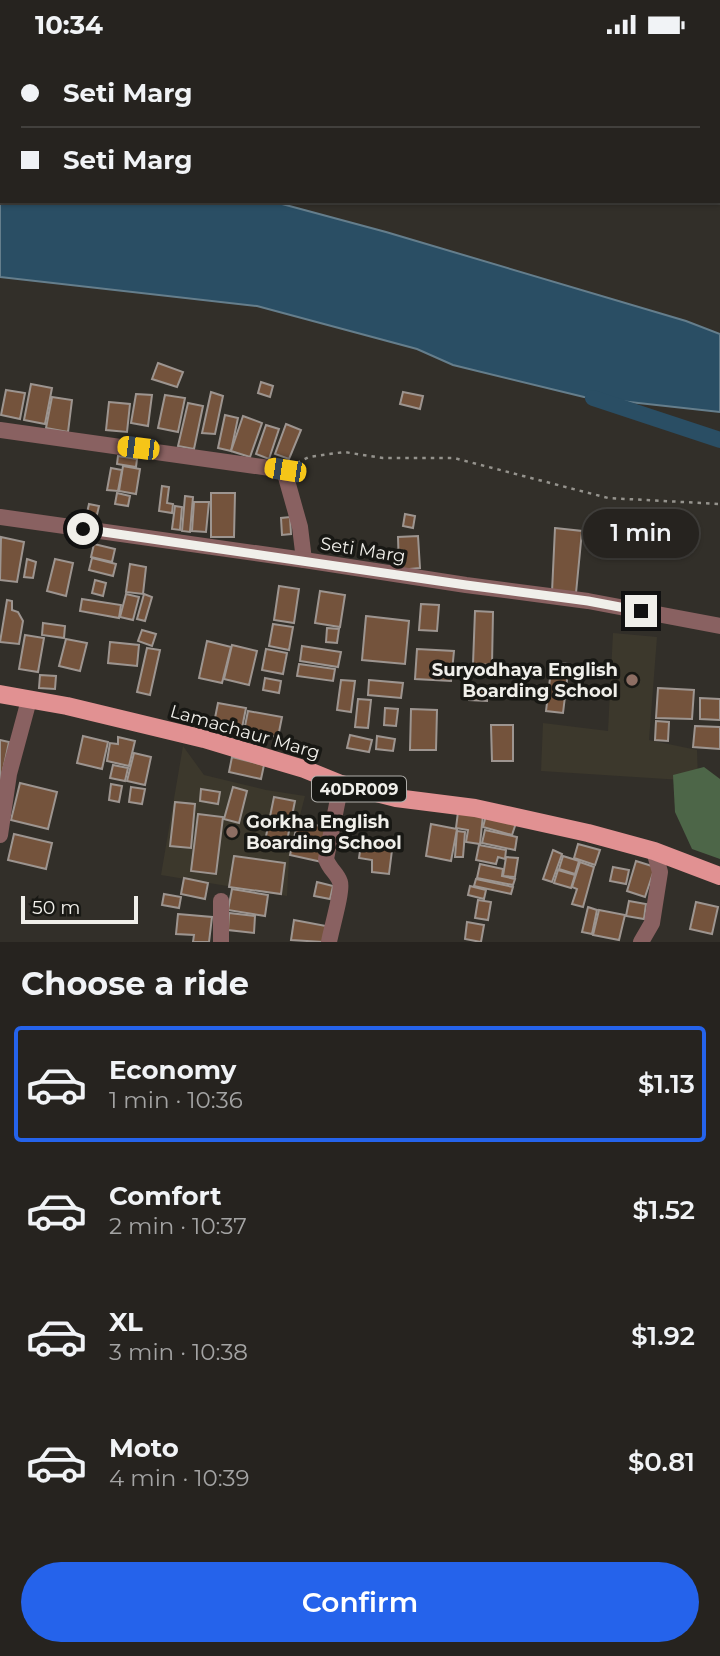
<!DOCTYPE html>
<html lang="en">
<head>
<meta charset="utf-8">
<style>
	body { margin:0; font-family:Montserrat,sans-serif; background:#2e2b28; color:#f1f3f6; height:100vh; display:flex; flex-direction:column; font-size:26px; white-space:nowrap }
	* { box-sizing:border-box; margin:0 }
	p { font-size:23px; color:#a4a4a4 }
	.icon { flex:none; width:38px; height:38px; fill:none; stroke:currentColor; stroke-width:2; stroke-linecap:round; stroke-linejoin:round }
	.map { position:relative; height:893px; overflow:hidden }
	.side { display:flex; flex-direction:column; background:#26231f; flex:1 }
	.side>* { flex:none }
	.top-card { position:absolute; left:0px; top:0px; width:721px; height:154px; box-shadow:0 2px 5px #0004,0 0 0 2px #42403d; display:grid; align-content:center; height:154px; padding:0 21px; background:#26231f }
	.scale { position:absolute; left:21px; bottom:18px; width:117px; box-sizing:border-box; padding-left:7px; border:4px solid #f0efea; border-top:0; font-size:19px; line-height:24px; white-space:nowrap; color:#f0efea; -webkit-text-stroke:5px #181814; paint-order:stroke }
	.end { position:absolute; width:32px; height:32px; margin:-16px; border:9px solid #f0efea; background:#111; box-shadow:0 0 0 4px #111 }
	.from { border-radius:50% }
	.bubble { position:absolute; height:49px; border-radius:24px; background:#26231f; box-shadow:0 2px 5px #0004,0 0 0 2px #42403d; font-size:23px; font-weight:600; line-height:49px; text-align:center }
	.car { position:absolute; width:21px; height:42px; margin:-21px -10px; border-radius:9px; box-shadow:0 0 5px 2px #0007; background:linear-gradient(#f5c518 24%,#345 0 40%,#f5c518 0 76%,#345 0 86%,#f5c518 0) }
	.top-card b { display:flex; align-items:center; gap:24px; height:66px; font-size:26px }
	.top-card b+b { border-top:2px solid #42403d }
	.top-card i { width:18px; height:18px; background:#f1f3f6 }
	ul { padding:0; list-style:none }
	li { display:flex; align-items:center; gap:21px; height:116px; margin:0 14px 10px; padding:0 7px; border:4px solid transparent; border-radius:7px }
	li div { flex:1 }
	li b { display:block; font-size:26px }
	li em { font-style:normal; font-weight:600 }
	li.on { border-color:#2563eb }
	li>.icon { width:63px; height:63px; stroke-width:1.5 }
	h2 { padding:0 21px; font-size:32px; line-height:84px }
	.action { display:flex; gap:14px; margin-top:auto; padding:14px 21px }
	.action a { flex:1; height:80px; border-radius:42px; background:#2563eb; color:#fff; font-size:28px; font-weight:600; line-height:80px; text-align:center }
	.status { display:flex; justify-content:space-between; align-items:center; height:49px; padding:0 35px; background:#26231f; direction:ltr }
	.status svg { height:19px; fill:currentColor }
	.map>svg:first-child { display:block }
	.built { fill:#3c382c }
	.forest { fill:#4d6648 }
	.water { fill:#2a4e64; stroke:#657e8c; stroke-width:2 }
	.lines { fill:none; stroke-linecap:round; stroke-linejoin:round }
	.canal { stroke:#2a4e64; stroke-width:16 }
	.building { fill:#74533c; stroke:#9d9590; stroke-width:2 }
	.path { stroke:#95938d; stroke-width:2.5; stroke-dasharray:3.5 5; stroke-linecap:butt }
	.minor { stroke:#896161; stroke-width:16 }
	.major { stroke:#e19192; stroke-width:18 }
	.route { stroke:#f0efea; stroke-width:9 }
	.education-dot { fill:#8d6e63; stroke:#181814; stroke-width:2.5 }
	.labels { text-anchor:middle; dominant-baseline:central; stroke-width:7; stroke-linejoin:round; paint-order:stroke }
	.shield { fill:#181814; stroke:#afaeaa; stroke-width:2 }
	.shield-label { font-size:16px; font-weight:bold; fill:#f0efea }
	.street-label { font-size:18px; fill:#f0efea; stroke:#181814 }
	.poi-label { font-size:18px; font-weight:bold; fill:#f0efea; stroke:#181814; text-anchor:end }
</style>
</head>
<body>
<div class="status"><b>10:34</b><svg viewBox="0 0 49 12"><path d="M0 12V9h3v3zM5 12V6h3v6zM10 12V3h3v9zM15 12V0h3v12zM26 1h20v11H26zM47 4h2v5h-2z"/></svg></div>
<div class="map">
<svg width="720" height="893" viewBox="0 0 720 893">
	<rect width="100%" height="100%" fill="#322f29"/>
	<!-- built -->
	<g class="built">
		<polygon points="613,584 657,588 649,691 697,701 698,732 541,722 543,674 608,682"/>
		<polygon points="183,697 204,726 266,741 305,747 289,809 287,847 161,826"/>
	</g>
	<!-- forest -->
	<polygon class="forest" points="704,718 720,730 720,810 692,800 675,763 673,726"/>
	<!-- water -->
	<polygon class="water" points="0,120 2,152 271,152 386,183 686,272 720,285 720,363 584,348 453,316 417,300 257,257 0,228"/>
	<g class="lines">
		<!-- canal -->
		<polyline class="canal" points="593,349 720,391"/>
	</g>
	<!-- building -->
	<g class="building">
		<polygon points="158,314 183,323 177,338 152,330"/>
		<polygon points="261,333 273,337 270,348 258,344"/>
		<polygon points="31,335 52,339 45,375 24,371"/>
		<polygon points="6,341 25,344 20,370 1,366"/>
		<polygon points="211,343 223,347 215,385 202,384"/>
		<polygon points="403,343 423,347 420,360 400,355"/>
		<polygon points="136,345 152,346 148,377 131,374"/>
		<polygon points="165,346 185,349 178,383 158,379"/>
		<polygon points="52,348 72,351 68,383 46,379"/>
		<polygon points="109,353 130,355 127,383 106,381"/>
		<polygon points="188,354 203,357 194,400 178,397"/>
		<polygon points="225,366 238,369 231,402 218,399"/>
		<polygon points="243,367 262,374 250,408 231,402"/>
		<polygon points="286,375 301,381 289,410 275,405"/>
		<polygon points="266,376 279,380 269,410 256,405"/>
		<polygon points="118,407 137,410 136,418 117,415"/>
		<polygon points="123,417 140,420 136,445 119,442"/>
		<polygon points="111,419 122,421 118,442 107,441"/>
		<polygon points="162,437 169,438 167,454 173,455 172,464 159,462"/>
		<polygon points="117,444 130,447 128,457 115,455"/>
		<polygon points="211,444 235,444 234,488 211,488"/>
		<polygon points="185,447 193,448 190,483 182,482"/>
		<polygon points="194,453 209,453 206,483 192,482"/>
		<polygon points="89,455 99,457 96,470 86,468"/>
		<polygon points="175,457 182,458 180,481 172,480"/>
		<polygon points="405,465 415,467 413,479 403,477"/>
		<polygon points="290,468 291,485 282,486 281,469"/>
		<polygon points="555,479 582,482 576,544 552,543"/>
		<polygon points="418,487 420,519 399,521 398,488"/>
		<polygon points="1,488 24,493 17,533 0,531"/>
		<polygon points="94,495 115,500 112,513 91,508"/>
		<polygon points="92,509 116,515 113,527 89,521"/>
		<polygon points="27,510 36,513 33,529 24,528"/>
		<polygon points="55,510 73,514 66,547 47,542"/>
		<polygon points="130,515 146,518 143,545 126,543"/>
		<polygon points="95,531 106,534 103,547 92,544"/>
		<polygon points="279,537 299,540 294,574 274,571"/>
		<polygon points="320,542 345,546 340,578 315,574"/>
		<polygon points="126,545 139,548 133,571 120,568"/>
		<polygon points="144,545 152,548 145,572 137,570"/>
		<polygon points="82,550 121,556 119,569 80,562"/>
		<polygon points="7,551 12,552 12,561 18,563 23,572 19,595 0,593"/>
		<polygon points="421,555 439,556 437,582 419,581"/>
		<polygon points="475,562 493,563 492,616 473,615"/>
		<polygon points="366,567 409,572 405,615 362,611"/>
		<polygon points="43,574 65,577 64,589 42,586"/>
		<polygon points="273,575 293,578 289,601 269,597"/>
		<polygon points="327,579 339,580 337,594 326,593"/>
		<polygon points="142,581 156,585 152,597 138,592"/>
		<polygon points="25,586 44,589 38,623 19,620"/>
		<polygon points="66,590 87,594 80,622 59,617"/>
		<polygon points="207,592 231,598 222,634 199,629"/>
		<polygon points="110,593 139,596 137,617 108,614"/>
		<polygon points="232,596 257,602 249,636 224,630"/>
		<polygon points="302,597 341,603 338,618 300,612"/>
		<polygon points="147,599 160,601 150,646 137,643"/>
		<polygon points="266,600 287,604 283,625 262,621"/>
		<polygon points="417,600 454,602 451,632 415,630"/>
		<polygon points="552,613 569,615 563,664 546,662"/>
		<polygon points="299,615 335,620 333,632 297,627"/>
		<polygon points="40,626 56,627 55,640 39,639"/>
		<polygon points="265,629 281,632 279,644 263,641"/>
		<polygon points="341,631 355,632 351,663 337,661"/>
		<polygon points="369,631 403,634 401,649 368,646"/>
		<polygon points="469,637 487,638 487,652 469,651"/>
		<polygon points="658,639 694,641 692,670 656,669"/>
		<polygon points="700,649 720,650 720,671 700,670"/>
		<polygon points="358,650 371,651 368,679 355,678"/>
		<polygon points="218,654 246,659 242,679 214,674"/>
		<polygon points="385,659 398,660 396,677 384,676"/>
		<polygon points="411,660 437,661 436,701 410,701"/>
		<polygon points="248,662 282,668 278,688 244,682"/>
		<polygon points="656,672 669,673 668,692 655,691"/>
		<polygon points="491,676 513,676 513,712 492,712"/>
		<polygon points="695,677 720,678 720,700 693,698"/>
		<polygon points="350,686 372,691 369,703 347,699"/>
		<polygon points="83,687 108,693 102,720 77,714"/>
		<polygon points="377,687 395,690 393,702 376,700"/>
		<polygon points="118,688 135,692 129,717 107,712 110,694 118,695"/>
		<polygon points="0,691 9,693 1,731 0,731"/>
		<polygon points="134,704 151,708 145,736 127,732"/>
		<polygon points="232,708 264,716 261,730 229,723"/>
		<polygon points="113,716 128,719 125,732 110,729"/>
		<polygon points="20,734 57,743 48,780 11,771"/>
		<polygon points="111,735 122,737 119,753 109,751"/>
		<polygon points="131,738 145,740 142,755 129,753"/>
		<polygon points="233,738 247,742 239,774 224,770"/>
		<polygon points="201,740 220,743 218,755 200,752"/>
		<polygon points="274,748 295,752 285,802 264,797"/>
		<polygon points="175,753 195,755 191,799 170,797"/>
		<polygon points="458,763 483,766 480,795 466,793 468,781 456,779"/>
		<polygon points="198,765 223,768 216,825 191,822"/>
		<polygon points="486,766 516,774 512,786 483,778"/>
		<polygon points="298,772 329,779 322,813 290,806"/>
		<polygon points="431,775 457,780 451,812 426,807"/>
		<polygon points="485,781 517,788 515,801 482,794"/>
		<polygon points="457,782 465,783 463,808 455,808"/>
		<polygon points="14,785 52,794 46,820 8,811"/>
		<polygon points="362,789 393,793 389,825 372,823 372,811 359,809"/>
		<polygon points="578,795 600,801 595,816 574,809"/>
		<polygon points="479,796 506,801 505,810 498,808 496,815 476,811"/>
		<polygon points="553,801 562,805 552,833 543,830"/>
		<polygon points="234,807 285,814 281,845 229,838"/>
		<polygon points="563,807 579,812 575,825 559,820"/>
		<polygon points="506,808 518,809 515,828 503,827"/>
		<polygon points="636,812 655,818 645,848 627,842"/>
		<polygon points="580,813 594,818 583,858 572,855 577,840 572,838"/>
		<polygon points="480,815 503,820 502,827 515,830 513,836 477,829"/>
		<polygon points="613,818 629,821 626,835 610,832"/>
		<polygon points="558,821 575,826 571,839 554,834"/>
		<polygon points="184,829 208,834 205,850 181,845"/>
		<polygon points="476,830 513,838 511,845 474,837"/>
		<polygon points="317,833 333,837 330,850 314,847"/>
		<polygon points="470,837 486,841 484,850 468,846"/>
		<polygon points="232,840 268,846 265,867 228,861"/>
		<polygon points="164,845 181,848 179,859 162,856"/>
		<polygon points="478,851 491,853 488,871 475,869"/>
		<polygon points="629,852 646,855 644,870 626,867"/>
		<polygon points="696,853 718,858 712,885 690,880"/>
		<polygon points="588,858 597,861 592,885 582,883"/>
		<polygon points="599,861 625,866 619,891 593,886"/>
		<polygon points="229,864 255,867 254,884 228,881"/>
		<polygon points="178,865 212,868 209,893 193,893 194,886 176,885"/>
		<polygon points="294,871 326,877 323,893 291,891"/>
		<polygon points="467,873 484,876 481,893 465,890"/>
	</g>
	<g class="lines">
		<!-- path -->
		<g class="path">
			<polyline points="515,0 515,2"/>
			<polyline points="719,119 720,119"/>
			<polyline points="297,414 309,408 344,403 383,409 454,409 608,449 720,455"/>
		</g>
		<!-- minor -->
		<g class="minor">
			<polyline points="0,381 284,421 300,478 304,511"/>
			<polyline points="0,468 304,511 466,536 588,552 720,577"/>
			<polyline points="0,786 9,725 29,651"/>
			<polyline points="221,893 221,852"/>
			<path d="M 329,893 C 331,881 343,841 340,833 C 337,824 330,821 326,810 L 341,735"/>
			<polyline points="641,893 652,874 660,823 654,802"/>
		</g>
		<!-- major -->
		<polyline class="major" points="0,645 67,657 204,690 304,720 341,735 396,749 475,759 588,784 654,802 720,827"/>
	</g>
	<g class="lines">
		<!-- route -->
		<polyline class="route" points="83,480 466,536 588,552 641,562"/>
	</g>
	<!-- markers -->
	<g class="education-dot">
		<circle cx="632" cy="631" r="7"/>
		<circle cx="232" cy="783" r="7"/>
	</g>
	<g class="labels">
		<!-- shield labels -->
		<rect class="shield" x="312" y="727.5" width="94" height="25" rx="5"/>
		<g class="shield-label">
			<text x="359" y="740">40DR009</text>
		</g>
		<!-- street labels -->
		<g class="street-label">
			<text transform="translate(363 501) rotate(9)">Seti Marg</text>
			<text transform="translate(245 683) rotate(16)">Lamachaur Marg</text>
		</g>
		<!-- poi labels -->
		<g class="poi-label">
			<text x="618" y="621">Suryodhaya English<tspan x="618" dy="21">Boarding School</tspan></text>
			<text x="246" y="773" text-anchor="start">Gorkha English<tspan x="246" dy="21">Boarding School</tspan></text>
		</g>
	</g>
</svg>
<div class="scale">50 m</div>
<i class="end from" style="left:83px;top:480px"></i>
<i class="end" style="left:641px;top:562px"></i>
<div class="bubble" style="left:583px;top:460px;width:116px">1 min</div>
<i class="car" style="left:138px;top:399px;rotate:277deg"></i>
<i class="car" style="left:285px;top:421px;rotate:279deg"></i>
<div class="top-card">
<b><i class="from"></i>Seti Marg</b>
<b><i></i>Seti Marg</b>
</div>
</div>
<section class="side">
<h2>Choose a ride</h2>
<ul>
<li class="on"><svg class="icon" aria-label="car" viewBox="0 0 24 24"><path d="M5 17H2v-5l4-1 3-4h7l3 4 3 1v5h-3M9 17h6M6 11h13"/><circle cx="7" cy="17" r="2"/><circle cx="17" cy="17" r="2"/></svg><div><b>Economy</b><p>1 min · 10:36</p></div><em>$1.13</em></li>
<li><svg class="icon" aria-label="car" viewBox="0 0 24 24"><path d="M5 17H2v-5l4-1 3-4h7l3 4 3 1v5h-3M9 17h6M6 11h13"/><circle cx="7" cy="17" r="2"/><circle cx="17" cy="17" r="2"/></svg><div><b>Comfort</b><p>2 min · 10:37</p></div><em>$1.52</em></li>
<li><svg class="icon" aria-label="car" viewBox="0 0 24 24"><path d="M5 17H2v-5l4-1 3-4h7l3 4 3 1v5h-3M9 17h6M6 11h13"/><circle cx="7" cy="17" r="2"/><circle cx="17" cy="17" r="2"/></svg><div><b>XL</b><p>3 min · 10:38</p></div><em>$1.92</em></li>
<li><svg class="icon" aria-label="car" viewBox="0 0 24 24"><path d="M5 17H2v-5l4-1 3-4h7l3 4 3 1v5h-3M9 17h6M6 11h13"/><circle cx="7" cy="17" r="2"/><circle cx="17" cy="17" r="2"/></svg><div><b>Moto</b><p>4 min · 10:39</p></div><em>$0.81</em></li>
</ul>
<div class="action"><a>Confirm</a></div>
</section>
</body>
</html>
